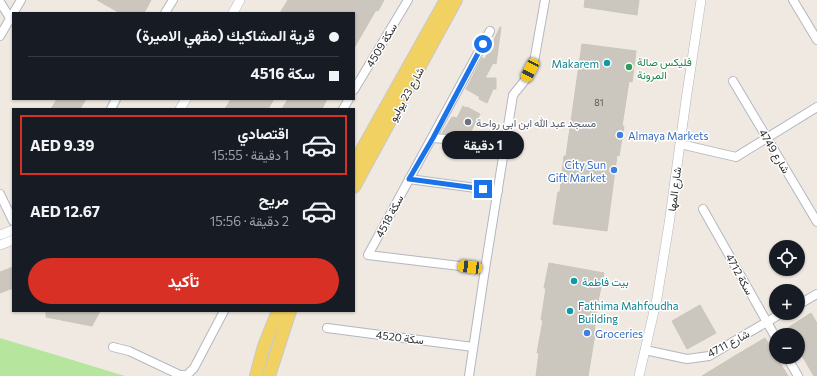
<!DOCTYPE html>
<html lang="ar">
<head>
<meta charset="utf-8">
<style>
	body { margin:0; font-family:Commissioner,Vazirmatn,sans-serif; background:#242831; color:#f1f3f6; direction:rtl; height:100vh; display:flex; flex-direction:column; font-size:15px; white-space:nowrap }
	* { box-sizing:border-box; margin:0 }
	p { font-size:13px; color:#9ea1a6 }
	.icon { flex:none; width:22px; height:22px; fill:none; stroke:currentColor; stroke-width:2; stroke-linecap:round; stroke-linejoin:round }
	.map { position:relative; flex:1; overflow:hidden; direction:ltr }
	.panel { position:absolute; left:12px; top:108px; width:343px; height:204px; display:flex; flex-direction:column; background:#171b24; border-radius:0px; box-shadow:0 1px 3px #0004; direction:rtl }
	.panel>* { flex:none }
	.guide { position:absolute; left:12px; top:12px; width:343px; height:88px; border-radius:0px; box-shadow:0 1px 3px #0004; direction:rtl; display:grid; align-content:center; height:88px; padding:0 16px; background:#171b24 }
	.tools { position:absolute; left:769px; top:240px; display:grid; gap:8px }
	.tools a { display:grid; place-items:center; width:36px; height:36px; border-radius:50%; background:#171b24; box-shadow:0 1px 3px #0004; font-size:20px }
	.end { position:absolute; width:18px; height:18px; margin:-9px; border:5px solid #1a73e8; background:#fff; box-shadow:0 0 0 2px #fff }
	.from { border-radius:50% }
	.bubble { position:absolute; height:28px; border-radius:14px; background:#171b24; box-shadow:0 1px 3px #0004; font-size:13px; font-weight:700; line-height:28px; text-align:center; direction:rtl }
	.car { position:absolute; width:12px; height:24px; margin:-12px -6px; border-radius:5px; box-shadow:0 0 3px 1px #0007; background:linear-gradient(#f5c518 24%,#345 0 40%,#f5c518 0 76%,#345 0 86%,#f5c518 0) }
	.guide b { display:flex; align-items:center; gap:14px; height:38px; font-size:15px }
	.guide b+b { border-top:1px solid #363941 }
	.guide i { width:10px; height:10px; background:#f1f3f6 }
	ul { padding:7px 0 0; list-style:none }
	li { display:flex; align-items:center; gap:12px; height:60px; margin:0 8px 6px; padding:0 8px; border:2px solid transparent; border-radius:0px }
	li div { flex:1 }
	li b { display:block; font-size:15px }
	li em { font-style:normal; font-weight:700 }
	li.selected { border-color:#d93025 }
	li>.icon { width:36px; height:36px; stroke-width:1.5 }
	.cta { display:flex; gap:8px; margin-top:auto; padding:8px 16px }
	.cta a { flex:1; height:46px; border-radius:24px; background:#d93025; color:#fff; font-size:16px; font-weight:700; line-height:46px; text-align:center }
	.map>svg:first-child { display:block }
	.green { fill:#b6e59e }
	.building { fill:#cbc7bf; stroke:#cbc5ba }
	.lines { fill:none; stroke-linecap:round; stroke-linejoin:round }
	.minor-casing { stroke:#b4b7c1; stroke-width:10 }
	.tertiary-casing { stroke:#b4b7c1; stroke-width:10 }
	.primary-casing { stroke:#c9c9c9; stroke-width:14 }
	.minor { stroke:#fff; stroke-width:8 }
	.tertiary { stroke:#fff; stroke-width:9 }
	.primary { stroke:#f2d163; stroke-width:12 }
	.route { stroke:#1a73e8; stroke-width:5 }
	.culture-dot { fill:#0f9aa8; stroke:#fff; stroke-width:1.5 }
	.leisure-dot { fill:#2e9e5b; stroke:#fff; stroke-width:1.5 }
	.worship-dot { fill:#6b7280; stroke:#fff; stroke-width:1.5 }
	.shop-dot { fill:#3f7fe0; stroke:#fff; stroke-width:1.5 }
	.labels { text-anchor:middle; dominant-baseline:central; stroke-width:3; stroke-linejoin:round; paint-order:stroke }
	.number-label { font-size:9px; fill:#555452 }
	.street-label { font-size:11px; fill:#2e2e2e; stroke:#fff }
	.leisure-label { font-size:11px; fill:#27864d; stroke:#fff; text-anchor:start }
	.culture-label { font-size:11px; fill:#0d838f; stroke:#fff; text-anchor:start }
	.worship-label { font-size:11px; fill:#5b616d; stroke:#fff; text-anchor:start }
	.shop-label { font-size:11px; fill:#366cbe; stroke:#fff; text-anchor:start }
</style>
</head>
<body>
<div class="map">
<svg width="817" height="376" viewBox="0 0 817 376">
	<rect width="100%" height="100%" fill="#efe9e1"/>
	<!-- green -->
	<polygon class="green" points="0,338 125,376 0,376"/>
	<!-- building -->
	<g class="building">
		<polygon points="97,0 151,0 144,13 120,13"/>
		<polygon points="288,0 384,0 378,11 376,10 354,48 354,13 280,13"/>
		<polygon points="585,0 639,0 637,15 584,7"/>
		<polygon points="500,27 501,27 496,64 493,63 485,78 496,78 496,89 493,89 487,103 479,99 480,97 466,89 482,58 485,59"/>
		<polygon points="582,44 636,51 632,82 629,81 622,126 624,126 619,156 617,155 607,231 553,224 558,192 560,192 564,156 566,156"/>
		<polygon points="57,99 86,99 80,109 51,109"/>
		<polygon points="231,99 274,99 268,109 225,109"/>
		<polygon points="288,99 327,99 322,109 282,109"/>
		<polygon points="463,106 466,108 467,107 480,114 469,135 442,133 452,117 457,118"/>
		<polygon points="549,263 604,273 598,301 594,333 595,334 588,376 536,376 539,353 537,353 543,320 541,320 546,288 544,288"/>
		<polygon points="13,267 13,288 0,293 0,272"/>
		<polygon points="700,305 716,333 687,349 672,321"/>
		<polygon points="46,311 100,311 92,326 46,317"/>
		<polygon points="811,313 817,323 817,376 814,376 798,349 798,335 790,335 786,329"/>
		<polygon points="765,338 788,376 702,376 733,357"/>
	</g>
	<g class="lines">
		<!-- minor casing -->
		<g class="minor-casing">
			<g id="minor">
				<polyline points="793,0 817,40"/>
				<polyline points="0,2 10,18"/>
				<polyline points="165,13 173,0"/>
				<polyline points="0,36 21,0"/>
				<polyline points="733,81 817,222"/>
				<polyline points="354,90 408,0"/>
				<polyline points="111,109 116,99"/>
				<polyline points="343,109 349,99"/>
				<polyline points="433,138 505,144"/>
				<polyline points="680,144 736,157 817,107"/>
				<polyline points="409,179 498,191"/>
				<polyline points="0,194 13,221"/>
				<polyline points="703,209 776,338"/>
				<polyline points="485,269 368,255 490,31"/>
				<polyline points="798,305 817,294"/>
				<polyline points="327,328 473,347"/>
				<polyline points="113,347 129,351 180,375 187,375 194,368 224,311"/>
				<polyline points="645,350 687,359 709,356 782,313"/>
				<polyline points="787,357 798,376"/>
				<polyline points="469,376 485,269 513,95 526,79 534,62 545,0"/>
			</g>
		</g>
		<!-- tertiary casing -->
		<g class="tertiary-casing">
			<g id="tertiary">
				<polyline points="233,13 240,0"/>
				<polyline points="180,109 186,99"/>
				<polyline points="0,235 13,230"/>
				<polyline points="0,245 13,240"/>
				<polyline points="639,376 657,298 669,224 686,100 701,0"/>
			</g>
		</g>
		<!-- primary casing -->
		<g class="primary-casing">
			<g id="primary">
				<polyline points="354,164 446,0"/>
				<polyline points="354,187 456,0"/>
				<polyline points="256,376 264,346 278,311"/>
				<polyline points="269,376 290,311"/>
			</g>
		</g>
		<!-- minor -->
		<use href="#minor" class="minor"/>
		<!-- tertiary -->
		<use href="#tertiary" class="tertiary"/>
		<!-- primary -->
		<use href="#primary" class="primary"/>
	</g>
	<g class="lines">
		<!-- route -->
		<polyline class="route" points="483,189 409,179 433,138 483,44"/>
	</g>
	<!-- markers -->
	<g class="culture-dot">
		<circle cx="607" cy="63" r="4"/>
		<circle cx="574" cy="281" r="4"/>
		<circle cx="570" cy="311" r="4"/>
	</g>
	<circle class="leisure-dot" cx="629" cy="67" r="4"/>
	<circle class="worship-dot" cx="468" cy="122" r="4"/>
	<g class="shop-dot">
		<circle cx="620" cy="135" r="4"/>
		<circle cx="614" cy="170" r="4"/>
		<circle cx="587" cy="333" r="4"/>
	</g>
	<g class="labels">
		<!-- number labels -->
		<g class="number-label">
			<text x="599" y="102">81</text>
		</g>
		<!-- street labels -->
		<g class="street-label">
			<text transform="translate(381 45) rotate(-59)">سكة 4509</text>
			<text transform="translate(406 94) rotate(-61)">شارع 23 يوليو</text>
			<text transform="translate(775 151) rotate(59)">4749 شارع</text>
			<text transform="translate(674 189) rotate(-83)">شارع المها</text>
			<text transform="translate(389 216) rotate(-62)">سكة 4518</text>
			<text transform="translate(740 274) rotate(61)">سكة 4712</text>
			<text transform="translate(400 337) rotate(7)">سكة 4520</text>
			<text transform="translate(728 343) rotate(-28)">4711 شارع</text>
		</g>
		<!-- leisure labels -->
		<g class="leisure-label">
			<text x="637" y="61">فليكس صالة<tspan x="637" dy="13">المرونة</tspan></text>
		</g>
		<!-- culture labels -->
		<g class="culture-label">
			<text x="599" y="63" text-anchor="end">Makarem</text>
			<text x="582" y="281">بيت فاطمة</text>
			<text x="578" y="305">Fathima Mahfoudha<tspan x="578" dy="13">Building</tspan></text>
		</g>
		<!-- worship labels -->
		<g class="worship-label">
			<text x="476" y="122">مسجد عبد الله ابن ابي رواحة</text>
		</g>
		<!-- shop labels -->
		<g class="shop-label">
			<text x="628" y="135">Almaya Markets</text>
			<text x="606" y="164" text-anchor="end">City Sun<tspan x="606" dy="13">Gift Market</tspan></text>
			<text x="595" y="333">Groceries</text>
		</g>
	</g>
</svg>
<div class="tools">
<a><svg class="icon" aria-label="locate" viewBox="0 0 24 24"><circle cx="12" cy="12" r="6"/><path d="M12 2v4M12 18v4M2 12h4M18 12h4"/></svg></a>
<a>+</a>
<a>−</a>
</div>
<i class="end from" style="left:483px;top:44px"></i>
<i class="end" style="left:483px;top:189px"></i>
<div class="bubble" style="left:442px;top:131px;width:82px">1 دقيقة</div>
<i class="car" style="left:530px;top:70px;rotate:207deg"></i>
<i class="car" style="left:470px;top:267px;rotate:277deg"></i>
<div class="guide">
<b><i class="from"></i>قرية المشاكيك (مقهي الاميرة)</b>
<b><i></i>سكة 4516</b>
</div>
<section class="panel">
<ul>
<li class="selected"><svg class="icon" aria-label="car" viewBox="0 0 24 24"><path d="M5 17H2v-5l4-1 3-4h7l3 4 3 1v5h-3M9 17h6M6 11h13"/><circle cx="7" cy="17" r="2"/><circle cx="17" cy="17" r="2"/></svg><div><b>اقتصادي</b><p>1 دقيقة · 15:55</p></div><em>AED 9.39</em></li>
<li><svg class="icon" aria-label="car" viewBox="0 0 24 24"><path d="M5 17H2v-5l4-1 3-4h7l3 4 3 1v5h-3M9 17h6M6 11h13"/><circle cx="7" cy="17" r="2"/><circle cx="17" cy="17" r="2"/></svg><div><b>مريح</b><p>2 دقيقة · 15:56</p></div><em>AED 12.67</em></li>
</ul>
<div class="cta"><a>تأكيد</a></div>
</section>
</div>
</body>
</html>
